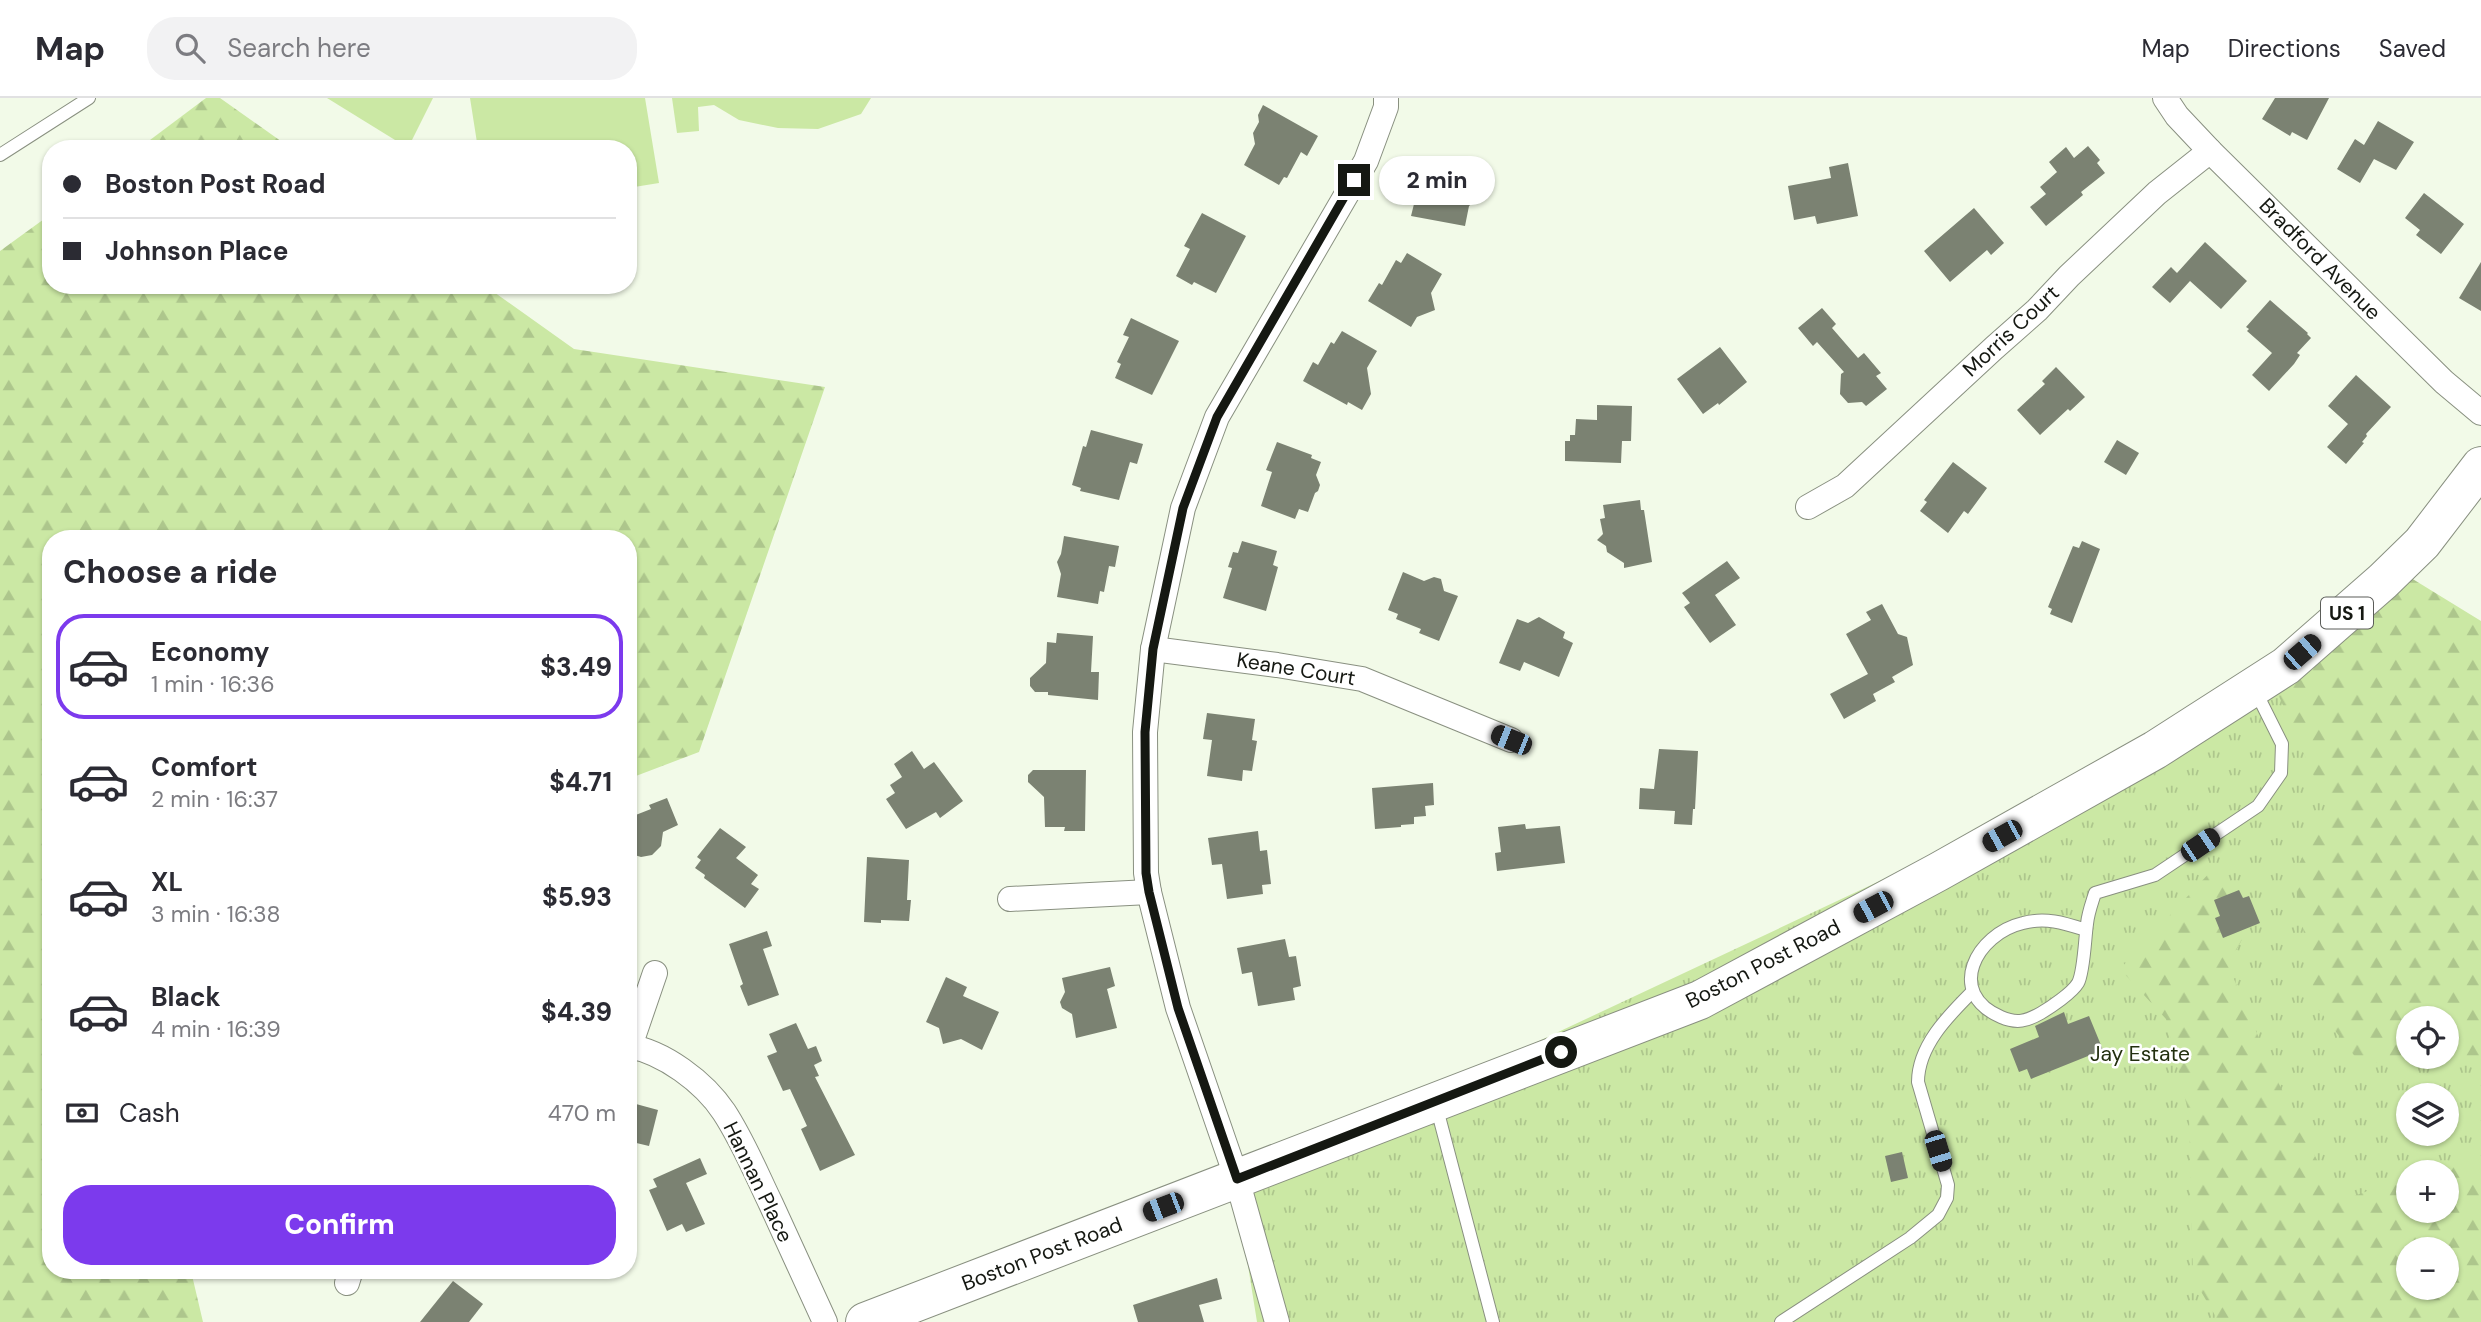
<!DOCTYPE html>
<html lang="en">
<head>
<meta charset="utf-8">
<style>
	body { margin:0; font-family:"DM Sans",sans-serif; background:#f2f2f3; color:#2b2b33; height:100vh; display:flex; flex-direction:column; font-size:26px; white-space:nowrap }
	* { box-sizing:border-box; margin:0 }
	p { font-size:23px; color:#7c7c81 }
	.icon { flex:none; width:38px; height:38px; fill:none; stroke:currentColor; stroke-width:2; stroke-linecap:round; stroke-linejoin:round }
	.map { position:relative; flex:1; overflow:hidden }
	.panel { position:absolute; left:42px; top:432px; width:595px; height:749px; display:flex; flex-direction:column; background:#fff; border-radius:28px; box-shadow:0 2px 5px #0004 }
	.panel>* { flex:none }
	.banner { position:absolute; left:42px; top:42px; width:595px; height:154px; border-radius:28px; box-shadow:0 2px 5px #0004; display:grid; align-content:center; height:154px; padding:0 21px; background:#fff }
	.controls { position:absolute; left:2396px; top:908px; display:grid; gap:14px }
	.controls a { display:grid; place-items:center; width:63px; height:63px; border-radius:50%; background:#fff; box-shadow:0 2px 5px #0004; font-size:35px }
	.end { position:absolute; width:32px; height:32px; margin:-16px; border:9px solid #151812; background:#fff; box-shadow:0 0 0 4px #fff }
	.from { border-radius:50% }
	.bubble { position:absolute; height:49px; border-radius:24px; background:#fff; box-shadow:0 2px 5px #0004; font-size:23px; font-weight:800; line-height:49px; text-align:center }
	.car { position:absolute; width:21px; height:42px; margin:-21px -10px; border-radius:9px; box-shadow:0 0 5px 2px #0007; background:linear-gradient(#222 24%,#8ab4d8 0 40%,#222 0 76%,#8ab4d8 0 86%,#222 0) }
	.banner b { display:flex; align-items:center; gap:24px; height:66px; font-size:26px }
	.banner b+b { border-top:2px solid #e1e1e2 }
	.banner i { width:18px; height:18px; background:#2b2b33 }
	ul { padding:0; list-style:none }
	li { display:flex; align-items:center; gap:21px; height:105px; margin:0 14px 10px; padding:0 7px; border:4px solid transparent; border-radius:28px }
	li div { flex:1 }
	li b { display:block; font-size:26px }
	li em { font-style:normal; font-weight:800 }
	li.current { border-color:#7c3aed }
	li>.icon { width:63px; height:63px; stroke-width:1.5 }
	h2 { padding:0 21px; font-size:32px; line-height:84px }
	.pay { display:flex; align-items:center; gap:18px; height:77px; padding:0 21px; font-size:26px }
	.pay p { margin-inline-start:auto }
	.cta { display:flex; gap:14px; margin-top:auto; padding:14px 21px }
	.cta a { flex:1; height:80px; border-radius:28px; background:#7c3aed; color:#fff; font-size:28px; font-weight:800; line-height:80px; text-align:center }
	header { display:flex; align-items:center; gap:42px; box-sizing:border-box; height:98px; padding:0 35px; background:#fff; border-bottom:2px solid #e1e1e2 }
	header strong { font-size:33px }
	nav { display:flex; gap:38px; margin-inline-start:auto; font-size:24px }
	.search { width:490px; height:63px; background:#f2f2f3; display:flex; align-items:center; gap:18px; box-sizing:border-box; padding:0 24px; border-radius:28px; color:#7c7c81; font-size:26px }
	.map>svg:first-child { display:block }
	.grass { fill:url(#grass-tufts); fill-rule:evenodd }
	.forest { fill:url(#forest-firs); fill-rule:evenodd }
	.garden { fill:#cbe8a4 }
	.building { fill:#7b8272 }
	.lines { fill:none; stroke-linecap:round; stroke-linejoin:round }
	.service-casing { stroke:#899080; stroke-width:14 }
	.minor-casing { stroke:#899080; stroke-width:26 }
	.primary-casing { stroke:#899080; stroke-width:40 }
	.service { stroke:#fff; stroke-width:12 }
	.minor { stroke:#fff; stroke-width:24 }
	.primary { stroke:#fff; stroke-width:38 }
	.route { stroke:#151812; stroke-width:9 }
	.labels { text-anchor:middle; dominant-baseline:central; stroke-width:5; stroke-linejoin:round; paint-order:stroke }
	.shield { fill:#fff; stroke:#5b5d59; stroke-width:2 }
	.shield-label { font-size:19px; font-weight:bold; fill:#151812 }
	.street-label { font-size:21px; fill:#151812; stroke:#fff }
	.park-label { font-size:21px; fill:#23300f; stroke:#fff }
</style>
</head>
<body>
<header>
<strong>Map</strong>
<div class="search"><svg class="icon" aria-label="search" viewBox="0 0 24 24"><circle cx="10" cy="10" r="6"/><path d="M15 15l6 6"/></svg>Search here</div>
<nav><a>Map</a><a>Directions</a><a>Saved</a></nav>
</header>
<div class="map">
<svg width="2481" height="1224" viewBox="0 0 2481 1224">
	<defs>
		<pattern id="grass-tufts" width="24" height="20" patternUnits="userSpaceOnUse" patternTransform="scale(1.75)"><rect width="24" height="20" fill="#cbe8a4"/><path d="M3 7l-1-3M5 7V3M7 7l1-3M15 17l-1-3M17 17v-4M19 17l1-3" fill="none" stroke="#adc68c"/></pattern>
		<pattern id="forest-firs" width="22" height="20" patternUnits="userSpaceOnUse" patternTransform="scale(1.75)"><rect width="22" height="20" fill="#cbe8a4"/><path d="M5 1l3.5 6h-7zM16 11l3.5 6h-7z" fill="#adc68c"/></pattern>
	</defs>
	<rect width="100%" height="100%" fill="#f2fae8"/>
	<!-- grass -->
	<path class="grass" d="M 2286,568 L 2481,904 L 2481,1224 L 1257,1224 L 1231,1061 L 1290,1060 L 2278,596 ZM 2408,920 L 2446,920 L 2446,959 L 2408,959 ZM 2408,998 L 2446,998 L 2446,1036 L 2408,1036 ZM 2408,1074 L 2446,1074 L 2446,1113 L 2408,1113 ZM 2408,1152 L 2446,1152 L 2446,1190 L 2408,1190 Z"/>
	<!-- forest -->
	<g class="forest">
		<polygon points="206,0 220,0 292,51 138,51"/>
		<polygon points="51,116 51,187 484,187 574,251 825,289 699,654 628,681 628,441 51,441 51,1172 191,1173 203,1224 0,1224 0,153"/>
		<path d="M 2411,480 L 2481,523 L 2481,959 L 2360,965 L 2316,908 L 2294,776 L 2327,708 L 2278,596 ZM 2408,920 L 2446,920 L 2446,959 L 2408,959 Z"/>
		<path d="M 2213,771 L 2250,827 L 2228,867 L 2275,978 L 2338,1104 L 2408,1078 L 2408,1113 L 2446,1113 L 2446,1074 L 2419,1074 L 2463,1058 L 2481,1084 L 2481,1224 L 2219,1224 L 2193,1180 L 2189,1017 L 2166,921 L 2120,871 ZM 2408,1152 L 2446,1152 L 2446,1190 L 2408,1190 Z"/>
	</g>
	<!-- garden -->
	<g class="garden">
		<polygon points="327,0 433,0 408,50"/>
		<polygon points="470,0 645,0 659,85 628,90 628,51 478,51"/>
		<polygon points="672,0 871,0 861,16 818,31 778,30 739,22 714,7 698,9 699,33 677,35"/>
	</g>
	<!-- building -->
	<g class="building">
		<polygon points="2275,0 2329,0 2307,42 2292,34 2290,38 2262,21"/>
		<polygon points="1263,7 1318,38 1307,58 1301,54 1287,80 1284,79 1279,87 1244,67 1255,46 1253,35 1259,24 1258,17"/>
		<polygon points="2378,23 2414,44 2396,72 2374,61 2360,85 2337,71 2355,41 2364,47"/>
		<polygon points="2088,48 2100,62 2097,65 2105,75 2081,94 2083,97 2046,128 2030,109 2046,96 2040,89 2057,74 2049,64 2066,49 2074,60"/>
		<polygon points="1432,58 1472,66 1468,85 1476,102 1469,108 1465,128 1411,118 1423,70 1429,71"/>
		<polygon points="1848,65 1858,118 1817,126 1815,118 1794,122 1788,88 1831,80 1829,69"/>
		<polygon points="2424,95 2464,126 2441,156 2416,137 2420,132 2405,120"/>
		<polygon points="1974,110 2004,145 1991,157 1987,152 1950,184 1924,153"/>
		<polygon points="1202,115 1246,138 1216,195 1194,184 1192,187 1176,178 1190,151 1184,148"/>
		<polygon points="2205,144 2247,183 2221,211 2190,183 2170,205 2152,189 2171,169 2177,175"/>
		<polygon points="1407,155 1442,176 1431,195 1435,212 1417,219 1411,229 1368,203 1379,185 1382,187 1396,162 1401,165"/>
		<polygon points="2481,164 2481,213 2459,200"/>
		<polygon points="2270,202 2308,235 2307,236 2311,240 2297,255 2300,257 2294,266 2269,293 2252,277 2272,255 2247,233 2249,231 2246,229"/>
		<polygon points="1822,210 1836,226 1832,230 1858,260 1864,255 1881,275 1876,278 1887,291 1866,308 1862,304 1848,305 1840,296 1841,276 1844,274 1817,244 1813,248 1798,230"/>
		<polygon points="1131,220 1179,243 1152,297 1115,280 1121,266 1117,264 1129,239 1123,237"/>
		<polygon points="1342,233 1377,253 1367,270 1371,296 1362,312 1348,304 1347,307 1303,283 1313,264 1318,267 1331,244 1334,246"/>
		<polygon points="1720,249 1747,284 1719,307 1718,305 1703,316 1677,281"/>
		<polygon points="2056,269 2085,299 2070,313 2068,311 2040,337 2017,312 2045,286 2042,283"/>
		<polygon points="2356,277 2391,309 2366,336 2367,338 2362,344 2364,345 2346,366 2327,349 2348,326 2328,308"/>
		<polygon points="1597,307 1632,308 1631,343 1622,343 1621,365 1565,363 1565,343 1570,343 1570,337 1575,337 1576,321 1597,322"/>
		<polygon points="1091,332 1143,346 1137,366 1130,364 1119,402 1080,393 1081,390 1072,387 1083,348 1086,349"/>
		<polygon points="2117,342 2139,355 2126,377 2104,364"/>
		<polygon points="1277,344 1312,357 1311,360 1321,364 1316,377 1320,387 1318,393 1315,395 1308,414 1299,411 1295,421 1261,408 1272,374 1266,372"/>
		<polygon points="1953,364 1987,390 1968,416 1964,413 1948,435 1920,413 1927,404 1924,402"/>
		<polygon points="1640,402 1641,412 1644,412 1652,464 1624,470 1624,465 1607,454 1606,448 1597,442 1603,436 1600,421 1605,420 1603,407"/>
		<polygon points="1064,438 1119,448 1115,469 1109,468 1104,494 1100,493 1098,506 1057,499 1061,476 1057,464 1061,456"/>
		<polygon points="1242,443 1277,453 1273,467 1278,469 1266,513 1223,500 1232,470 1228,469 1233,454 1238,455"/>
		<polygon points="2082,443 2100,451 2072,525 2050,516 2052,511 2048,509 2073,448 2079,450"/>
		<polygon points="1727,463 1740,480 1715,497 1736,527 1710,545 1684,509 1690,505 1682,495"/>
		<polygon points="1403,474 1424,483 1434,479 1441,481 1444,493 1458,498 1439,543 1419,535 1421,531 1396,521 1398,516 1388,512"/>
		<polygon points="1882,506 1898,536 1907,539 1913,567 1892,579 1895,584 1873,596 1876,603 1844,621 1830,596 1868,576 1846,536 1871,522 1866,514"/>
		<polygon points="1539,519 1565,534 1563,540 1573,545 1559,579 1524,564 1520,573 1499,565 1517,521 1528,525"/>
		<polygon points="1057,535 1093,538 1091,574 1099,574 1098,602 1048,597 1048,594 1035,594 1030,588 1030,580 1046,565 1047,544 1056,545"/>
		<polygon points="1207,615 1255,621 1252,642 1257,643 1252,673 1243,672 1242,683 1207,678 1212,642 1203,641"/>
		<polygon points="1659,651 1698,653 1695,711 1693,711 1692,727 1674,726 1675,713 1639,711 1640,690 1654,691"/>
		<polygon points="912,653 924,671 934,664 963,703 940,720 936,714 906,731 886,701 895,695 890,687 902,679 894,666"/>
		<polygon points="1033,672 1086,672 1085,733 1064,733 1065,729 1045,729 1044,699 1028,684 1028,677"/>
		<polygon points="1433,685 1434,707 1425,708 1426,718 1414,719 1414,726 1401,727 1401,729 1375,731 1372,690"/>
		<polygon points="667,700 678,727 663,734 661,748 652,757 641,759 628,755 628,720 651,711 649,707"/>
		<polygon points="1525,726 1526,731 1560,728 1565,765 1497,773 1495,755 1501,754 1498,729"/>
		<polygon points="720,730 746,749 736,760 758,777 751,786 759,791 745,810 704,780 705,777 695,770 701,762 697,759"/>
		<polygon points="1258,733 1260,753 1267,752 1271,786 1262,787 1263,796 1227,801 1222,766 1212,767 1208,740"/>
		<polygon points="867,759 909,762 907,802 911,802 909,823 881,822 881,825 864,824"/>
		<polygon points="2239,792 2243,800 2249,798 2260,825 2223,840 2215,820 2220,818 2214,802"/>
		<polygon points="767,833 772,848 763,851 779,897 748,908 740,888 743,886 729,846"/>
		<polygon points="1285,841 1289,859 1296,858 1301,888 1293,890 1295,902 1258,908 1252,874 1242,876 1237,850"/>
		<polygon points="1110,869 1115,888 1107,891 1117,930 1076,940 1072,916 1062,910 1060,904 1065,894 1062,880"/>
		<polygon points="946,879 967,889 963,898 999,914 982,952 961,941 943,946 939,930 926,924"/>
		<polygon points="2064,914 2068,926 2089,918 2103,952 2031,981 2027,971 2019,974 2010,951 2039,939 2035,928"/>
		<polygon points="796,925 808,951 816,948 822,963 814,967 819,978 815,979 855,1057 820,1073 801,1031 807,1028 790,991 783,993 767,958 777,954 769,936"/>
		<polygon points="636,1006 658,1012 649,1048 628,1043 628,1008 635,1011"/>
		<polygon points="1902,1054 1908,1080 1891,1084 1885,1058"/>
		<polygon points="700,1060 707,1076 686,1085 705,1126 686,1134 682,1126 667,1133 649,1092 657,1089 653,1081"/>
		<polygon points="1217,1180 1222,1201 1199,1207 1204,1224 1138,1224 1133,1207"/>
		<polygon points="453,1183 483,1206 469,1224 420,1224"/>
	</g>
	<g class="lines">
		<!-- service casing -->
		<g class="service-casing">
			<g id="service">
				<polyline points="0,57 89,0"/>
				<path d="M 2086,832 C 2064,825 2046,819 2023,825 C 1976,836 1945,895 2001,919 C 2017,926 2027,923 2041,915 C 2051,909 2072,895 2078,885 C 2084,874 2085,839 2087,826 C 2088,815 2092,805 2095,795 L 2155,777 L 2258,708 L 2281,675 L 2282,646 L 2255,592"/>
				<polyline points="1436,1007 1493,1224"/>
				<path d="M 1781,1224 L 1910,1140 L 1938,1117 L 1947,1100 L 1948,1087 L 1918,984 C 1918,948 1948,918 1972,894"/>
			</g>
		</g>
		<!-- minor casing -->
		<g class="minor-casing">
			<g id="minor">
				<polyline points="2165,0 2177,18 2210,53 2444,284 2481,315"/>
				<polyline points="1808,409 1845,388 1994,250 2037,212 2069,178 2157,95 2210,53"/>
				<polyline points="1153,551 1277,567 1362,581 1511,642"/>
				<polyline points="1010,801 1149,794"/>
				<path d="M 628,948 C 664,954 704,984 724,1014 C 743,1043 756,1075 771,1106 C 789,1145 807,1185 825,1224"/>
				<polyline points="630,948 655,875"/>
				<polyline points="347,1185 351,1172"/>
				<polyline points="1277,1224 1237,1081 1178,910 1149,794 1146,775 1145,634 1153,551 1183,410 1217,319 1366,63 1386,9 1386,0"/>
			</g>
		</g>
		<!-- primary casing -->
		<g class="primary-casing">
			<polyline id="primary" points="865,1224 1700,902 1938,774 2155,652 2286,568 2383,483 2422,445 2481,368"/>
		</g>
		<!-- service -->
		<use href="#service" class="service"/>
		<!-- minor -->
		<use href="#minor" class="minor"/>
		<!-- primary -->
		<use href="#primary" class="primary"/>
	</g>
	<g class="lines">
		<!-- route -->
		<polyline class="route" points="1354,82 1217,319 1183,410 1153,551 1145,634 1146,775 1149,794 1178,910 1237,1081 1561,954"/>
	</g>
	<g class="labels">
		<!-- shield labels -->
		<rect class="shield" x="2321" y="499.5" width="52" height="31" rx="5"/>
		<g class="shield-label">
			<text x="2347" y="515">US 1</text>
		</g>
		<!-- street labels -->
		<g class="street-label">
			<text transform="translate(2320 161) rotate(45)">Bradford Avenue</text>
			<text transform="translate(2011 233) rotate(-43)">Morris Court</text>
			<text transform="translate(1296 571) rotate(9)">Keane Court</text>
			<text transform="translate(1763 866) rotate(-27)">Boston Post Road</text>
			<text transform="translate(758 1084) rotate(64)">Hannan Place</text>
			<text transform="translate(1042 1156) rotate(-21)">Boston Post Road</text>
		</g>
		<!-- park labels -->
		<g class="park-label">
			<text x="2140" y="956">Jay Estate</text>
		</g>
	</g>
</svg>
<div class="controls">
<a><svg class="icon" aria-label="locate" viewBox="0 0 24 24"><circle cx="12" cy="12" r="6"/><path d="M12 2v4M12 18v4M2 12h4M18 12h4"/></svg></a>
<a><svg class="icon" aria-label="layers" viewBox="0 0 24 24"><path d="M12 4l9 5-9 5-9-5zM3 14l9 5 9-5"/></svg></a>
<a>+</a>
<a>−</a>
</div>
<i class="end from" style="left:1561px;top:954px"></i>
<i class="end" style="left:1354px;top:82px"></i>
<div class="bubble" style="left:1379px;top:58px;width:116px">2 min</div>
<i class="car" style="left:2302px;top:554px;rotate:49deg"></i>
<i class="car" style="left:1511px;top:642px;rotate:292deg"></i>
<i class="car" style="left:2002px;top:738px;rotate:241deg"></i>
<i class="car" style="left:2200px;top:747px;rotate:56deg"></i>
<i class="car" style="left:1873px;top:809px;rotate:242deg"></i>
<i class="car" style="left:1938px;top:1053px;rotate:163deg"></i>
<i class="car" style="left:1163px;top:1109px;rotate:249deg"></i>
<div class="banner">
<b><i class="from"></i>Boston Post Road</b>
<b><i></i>Johnson Place</b>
</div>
<section class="panel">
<h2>Choose a ride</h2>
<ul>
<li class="current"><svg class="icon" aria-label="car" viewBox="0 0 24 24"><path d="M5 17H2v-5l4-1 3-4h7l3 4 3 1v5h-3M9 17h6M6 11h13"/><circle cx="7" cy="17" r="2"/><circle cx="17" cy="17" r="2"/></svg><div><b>Economy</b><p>1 min · 16:36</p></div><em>$3.49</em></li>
<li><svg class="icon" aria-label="car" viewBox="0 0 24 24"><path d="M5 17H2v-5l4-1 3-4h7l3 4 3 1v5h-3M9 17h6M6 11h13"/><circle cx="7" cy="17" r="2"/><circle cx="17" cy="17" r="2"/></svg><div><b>Comfort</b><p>2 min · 16:37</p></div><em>$4.71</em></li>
<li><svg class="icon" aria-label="car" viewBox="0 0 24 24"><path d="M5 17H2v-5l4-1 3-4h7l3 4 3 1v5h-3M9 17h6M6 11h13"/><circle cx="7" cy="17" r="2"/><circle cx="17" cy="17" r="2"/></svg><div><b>XL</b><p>3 min · 16:38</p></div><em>$5.93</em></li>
<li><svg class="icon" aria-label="car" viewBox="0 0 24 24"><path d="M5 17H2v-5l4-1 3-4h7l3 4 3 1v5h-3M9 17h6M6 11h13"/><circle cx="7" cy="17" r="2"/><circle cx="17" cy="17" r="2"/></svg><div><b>Black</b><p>4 min · 16:39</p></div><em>$4.39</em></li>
</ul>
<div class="pay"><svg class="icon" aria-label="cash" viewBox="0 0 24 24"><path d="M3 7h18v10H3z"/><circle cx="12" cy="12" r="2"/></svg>Cash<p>470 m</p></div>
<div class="cta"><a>Confirm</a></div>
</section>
</div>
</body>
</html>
